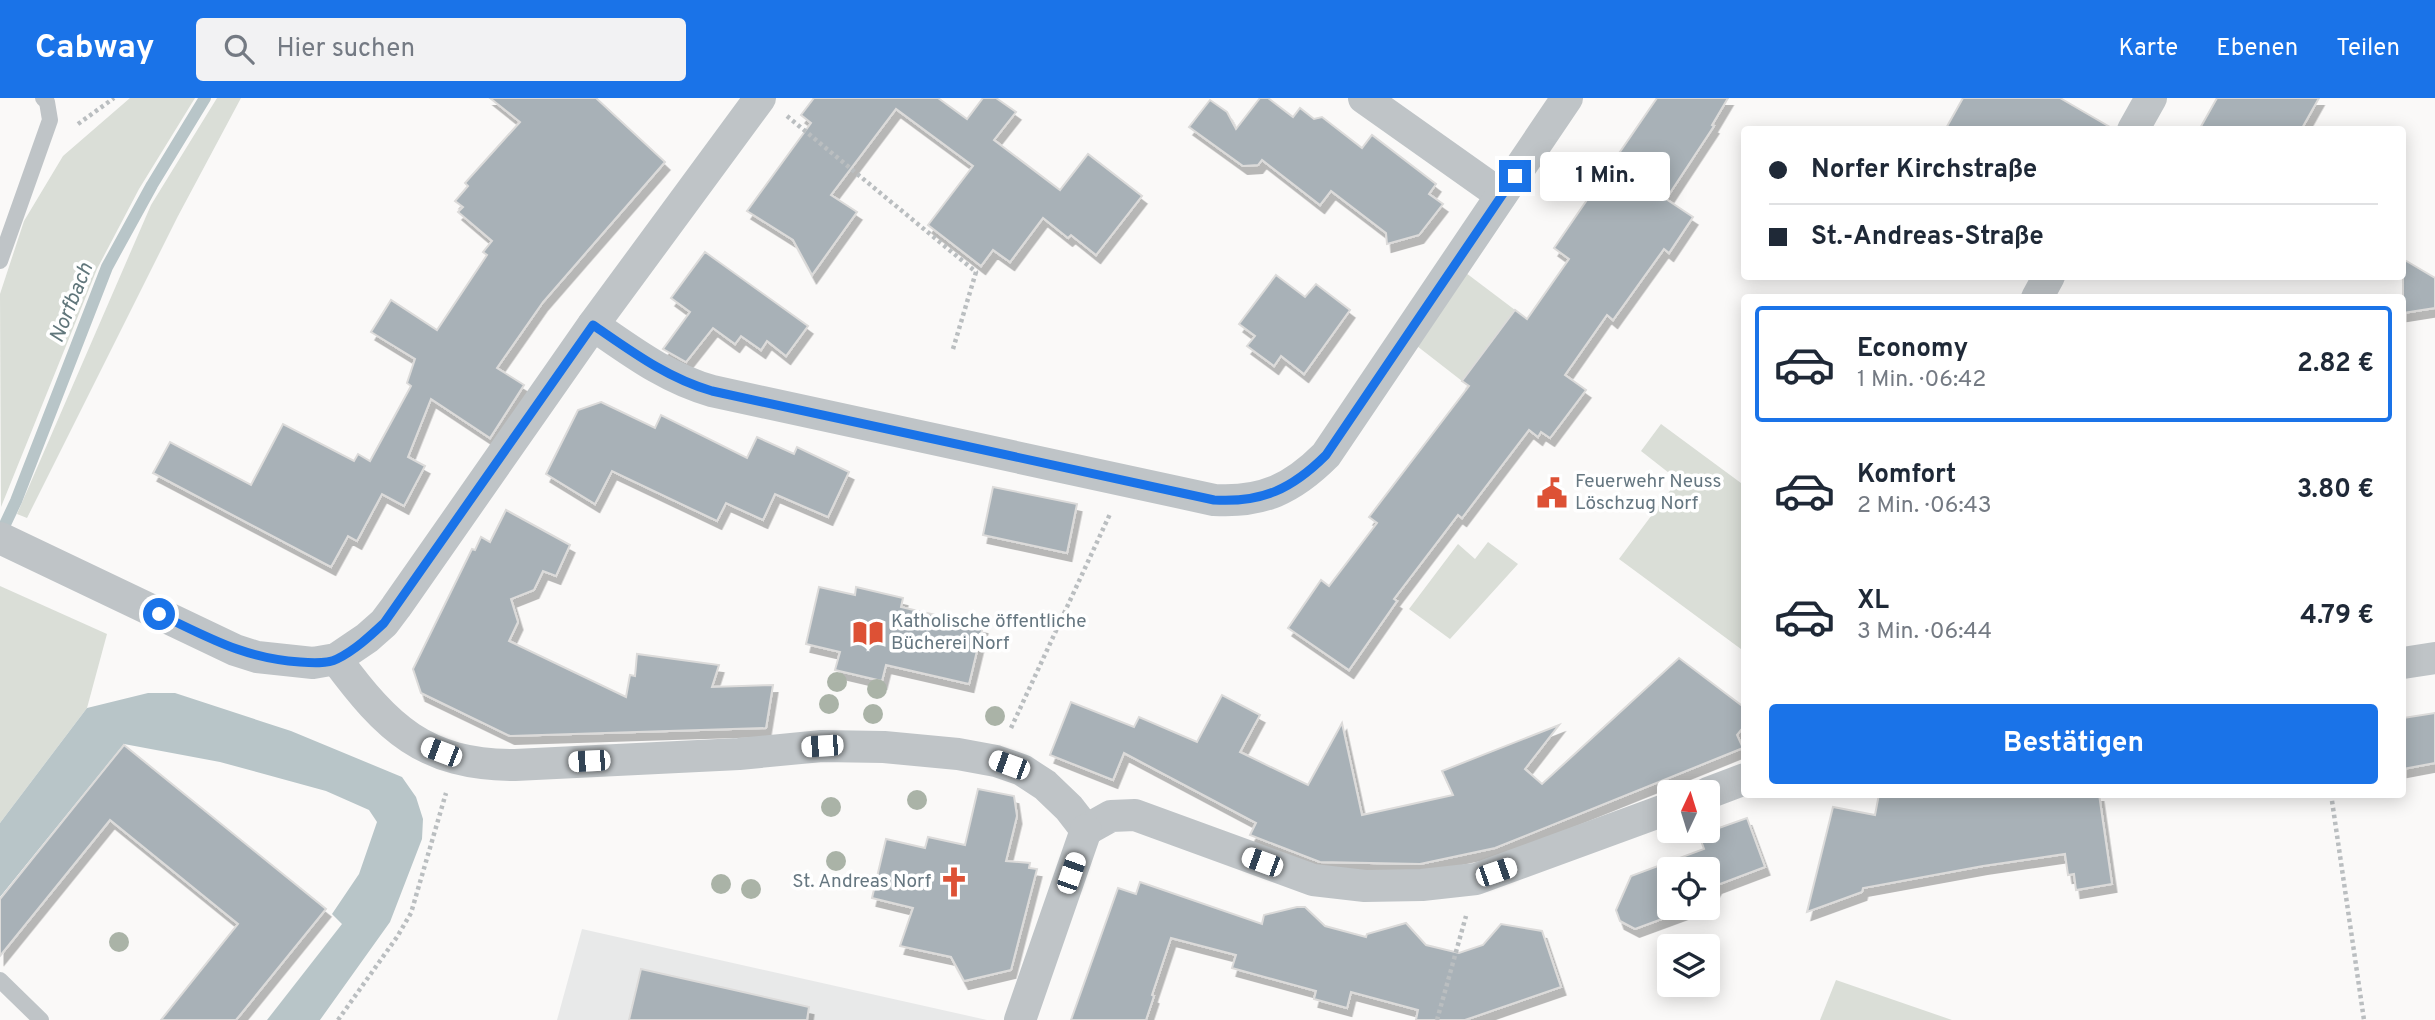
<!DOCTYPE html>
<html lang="de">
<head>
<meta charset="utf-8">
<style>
	body { margin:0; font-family:Overpass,sans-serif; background:#f2f2f3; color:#1f2937; height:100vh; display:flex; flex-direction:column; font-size:26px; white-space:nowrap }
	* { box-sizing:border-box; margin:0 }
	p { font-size:23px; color:#747a83 }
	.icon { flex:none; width:38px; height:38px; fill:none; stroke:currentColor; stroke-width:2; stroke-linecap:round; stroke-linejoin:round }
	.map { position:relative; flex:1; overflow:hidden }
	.side { position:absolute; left:1741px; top:196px; width:665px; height:504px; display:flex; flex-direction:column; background:#fff; border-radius:7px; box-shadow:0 4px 18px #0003 }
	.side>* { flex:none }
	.hud { position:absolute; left:1741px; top:28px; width:665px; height:154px; border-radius:7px; box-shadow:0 4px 18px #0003; display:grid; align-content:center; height:154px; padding:0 28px; background:#fff }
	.needle { width:46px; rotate:4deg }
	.fabs { position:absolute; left:1657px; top:682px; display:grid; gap:14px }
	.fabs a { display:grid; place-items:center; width:63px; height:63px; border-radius:7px; background:#fff; box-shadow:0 4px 18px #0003; font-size:35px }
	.end { position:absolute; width:32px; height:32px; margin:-16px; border:9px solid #1a73e8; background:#fff; box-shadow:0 0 0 4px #fff }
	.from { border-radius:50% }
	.bubble { position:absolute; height:49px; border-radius:7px; background:#fff; box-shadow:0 4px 18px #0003; font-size:23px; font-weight:700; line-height:49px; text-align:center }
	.car { position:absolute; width:21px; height:42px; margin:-21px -10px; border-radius:9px; box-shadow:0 0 5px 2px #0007; background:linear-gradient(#fff 24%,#345 0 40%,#fff 0 76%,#345 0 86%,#fff 0) }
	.hud b { display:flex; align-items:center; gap:24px; height:66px; font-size:26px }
	.hud b+b { border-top:2px solid #e0e1e3 }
	.hud i { width:18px; height:18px; background:#1f2937 }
	ul { padding:12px 0 0; list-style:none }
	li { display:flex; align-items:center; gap:21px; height:116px; margin:0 14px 10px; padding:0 14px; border:4px solid transparent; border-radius:7px }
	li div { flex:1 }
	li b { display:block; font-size:26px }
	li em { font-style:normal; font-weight:700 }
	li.selected { border-color:#1a73e8 }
	li>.icon { width:63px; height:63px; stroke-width:1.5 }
	.primary-button { display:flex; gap:14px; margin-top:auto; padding:14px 28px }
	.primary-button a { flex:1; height:80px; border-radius:7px; background:#1a73e8; color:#fff; font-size:28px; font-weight:700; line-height:80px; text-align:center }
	header { display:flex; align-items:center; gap:42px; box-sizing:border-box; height:98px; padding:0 35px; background:#1a73e8; color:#fff }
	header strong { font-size:33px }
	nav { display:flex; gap:38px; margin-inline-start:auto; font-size:24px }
	.search { width:490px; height:63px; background:#f2f2f3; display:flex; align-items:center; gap:18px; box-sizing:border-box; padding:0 24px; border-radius:7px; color:#747a83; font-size:26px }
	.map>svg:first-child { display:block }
	.built { fill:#e8e9e9 }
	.green { fill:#daded7 }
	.water { fill:#b8c5c8 }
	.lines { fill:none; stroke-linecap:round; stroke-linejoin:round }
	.stream { stroke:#b8c5c8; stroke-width:12 }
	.building { fill:#a8b1b7; stroke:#dcdbda; stroke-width:2; filter:url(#shadow) }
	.path { stroke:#babec0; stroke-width:4.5; stroke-dasharray:3.5 3.5; stroke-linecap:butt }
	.lane { stroke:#bfc4c7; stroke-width:16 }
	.street { stroke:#bfc4c7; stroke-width:32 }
	.tree { fill:#aab3a7 }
	.route { stroke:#1a73e8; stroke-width:9 }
	.labels { text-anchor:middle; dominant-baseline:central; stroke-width:7; stroke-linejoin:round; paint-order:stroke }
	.poi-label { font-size:19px; fill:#667781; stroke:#fff; text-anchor:start }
	.water-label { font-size:21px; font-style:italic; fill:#60767b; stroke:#fff }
</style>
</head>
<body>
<header>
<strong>Cabway</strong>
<div class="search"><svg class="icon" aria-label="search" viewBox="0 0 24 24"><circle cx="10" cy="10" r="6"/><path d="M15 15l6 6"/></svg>Hier suchen</div>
<nav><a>Karte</a><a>Ebenen</a><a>Teilen</a></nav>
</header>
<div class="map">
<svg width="2435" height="922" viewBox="0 0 2435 922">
	<defs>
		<filter id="shadow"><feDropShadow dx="4.5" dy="8" stdDeviation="0" flood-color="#0004"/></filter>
	</defs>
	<rect width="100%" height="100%" fill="#faf9f8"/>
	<!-- built -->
	<polygon class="built" points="582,831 987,922 557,922"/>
	<!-- green -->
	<g class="green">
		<polygon points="130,0 195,0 139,91 97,171 1,409 0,196 24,123 63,58"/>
		<polygon points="217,0 241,0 178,118 27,420 17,416 151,107"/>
		<polygon points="1466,175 1515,212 1462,283 1417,248"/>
		<polygon points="1661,326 1745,388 1745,554 1619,461 1678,382 1641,353"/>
		<polygon points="1488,444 1518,466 1450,541 1409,511 1458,446 1475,461"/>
		<polygon points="0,488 107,536 87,610 0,725"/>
		<polygon points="1836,882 1952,922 1820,922"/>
	</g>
	<!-- water -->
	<polygon class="water" points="148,595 175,595 291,633 402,679 416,699 423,721 422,741 390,824 320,922 267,922 342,826 332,816 359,776 377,724 369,712 326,693 220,664 124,646 0,799 0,725 87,610"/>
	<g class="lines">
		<!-- stream -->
		<polyline class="stream" points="0,437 16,403 107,169 152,87 205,0"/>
	</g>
	<!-- building -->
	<g class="building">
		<polygon points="490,0 596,0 665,64 543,204 497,270 524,287 490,340 431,301 408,359 425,368 404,408 382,396 357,443 348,438 331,469 153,375 170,344 251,387 283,326 354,363 358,356 370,363 411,288 407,285 415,261 371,234 391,202 437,232 487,157 483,154 492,143 458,114 463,109 455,103 468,88 465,85 520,24"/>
		<polygon points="814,0 938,0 967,21 983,0 996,0 1016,14 994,42 1060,92 1088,56 1142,98 1096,157 1071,137 1068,140 1043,120 1010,164 993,152 981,168 928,127 973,68 896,11 831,97 857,114 812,177 793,142 747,113 811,25 801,17"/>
		<polygon points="1260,0 1268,0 1293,19 1300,10 1314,21 1322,19 1362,50 1372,37 1436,86 1429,96 1443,106 1419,137 1387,146 1386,135 1331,93 1320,107 1262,62 1258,67 1243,68 1189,29 1210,2 1227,14 1236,31"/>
		<polygon points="1657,0 1728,0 1712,27 1714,28 1666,101 1693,119 1669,155 1664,151 1613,222 1607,217 1565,277 1586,292 1550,340 1541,334 1538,339 1529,332 1462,420 1458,417 1394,501 1397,503 1349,572 1288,530 1321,482 1329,488 1377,425 1369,419 1469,288 1462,283 1515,212 1527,221 1569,161 1554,150"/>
		<polygon points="1963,0 2060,0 2115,32 1945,32"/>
		<polygon points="2217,0 2319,0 2301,32 2199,32"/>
		<polygon points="705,154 808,228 786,258 767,243 761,252 741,238 735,246 713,230 686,264 663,251 690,214 671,200"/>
		<polygon points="2403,161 2435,180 2435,210 2403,215"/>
		<polygon points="1276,177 1305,199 1316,186 1350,212 1304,276 1281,258 1274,268 1247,248 1255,238 1239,226"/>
		<polygon points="601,304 655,330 661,317 747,360 757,339 794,356 797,349 849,374 828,419 775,396 763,422 726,405 717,423 612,373 595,406 546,376 578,312"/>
		<polygon points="993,389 1077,406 1067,455 983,437"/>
		<polygon points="506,412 570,447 556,478 543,473 534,492 511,501 518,524 509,543 626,599 630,577 635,578 637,556 719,567 712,589 773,587 766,630 510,638 421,595 413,571 472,451 475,452 481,439 490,444"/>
		<polygon points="819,489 855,497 856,489 903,500 901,509 983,528 969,586 886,567 882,583 835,572 840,554 806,546"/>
		<polygon points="1679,560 1745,610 1745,627 1737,637 1743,650 1495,750 1420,766 1320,764 1250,737 1256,725 1124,655 1113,682 1050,657 1071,604 1134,629 1139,619 1197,644 1222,597 1260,617 1240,654 1308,687 1342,625 1362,717 1453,697 1442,673 1559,627 1525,671 1542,686"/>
		<polygon points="2435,615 2435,665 2403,671 2403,620"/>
		<polygon points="124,647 326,811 236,922 161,922 238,826 110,722 0,858 0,801"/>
		<polygon points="978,691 1014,698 1017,718 1006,763 1030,765 1029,770 1037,771 1011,872 964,883 951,859 900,848 913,810 872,800 886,741 925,750 928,739 965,747"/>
		<polygon points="1879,696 2099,696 2112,786 2076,792 2074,776 2068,777 2065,756 1983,768 1863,790 1862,794 1807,814 1833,709 1875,717"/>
		<polygon points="1747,720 1765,769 1717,787 1708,802 1708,772 1670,772 1670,810 1689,811 1635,831 1620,823 1616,812 1631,778 1704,751 1699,737"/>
		<polygon points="1140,784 1262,826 1264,817 1297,809 1305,809 1325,828 1366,839 1367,836 1406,825 1426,847 1459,855 1483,847 1501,826 1542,833 1561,889 1465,922 1416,922 1418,912 1351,894 1347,910 1314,901 1316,893 1232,870 1236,857 1171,840 1152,897 1154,898 1146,922 1071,922 1118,790 1136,796"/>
		<polygon points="641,871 809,909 807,922 629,922"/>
	</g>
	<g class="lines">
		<!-- path -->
		<g class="path">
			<polyline points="787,18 976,174 953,251"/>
			<polyline points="78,26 114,0"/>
			<polyline points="1011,630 1110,416"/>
			<polyline points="2331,696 2364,922"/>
			<polyline points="338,922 397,839 411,815 446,695"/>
			<polyline points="1437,922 1466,818"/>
		</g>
		<!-- lane -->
		<g class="lane">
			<polyline points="0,163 50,22 47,4 43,0"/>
			<polyline points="0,882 41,922"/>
		</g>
		<!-- street -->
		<g class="street">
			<polyline points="1364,0 1501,97"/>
			<polyline points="2133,32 2151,0"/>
			<polyline points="2037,200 2049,178"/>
			<path d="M 593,227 C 631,253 666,280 712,293 L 1214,402 C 1262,405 1292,391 1326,357 L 1567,0"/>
			<polyline points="0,440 235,552 257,559 313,565 336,561 367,540 384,525 396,509 593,227 760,0"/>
			<path d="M 336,561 C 387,630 424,667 515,667 L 739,656 L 822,648 L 884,649 L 958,656 L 996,663 L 1022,672 L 1045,687 L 1069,710 L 1086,732"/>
			<polyline points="2403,565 2435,560"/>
			<polyline points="1708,695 1745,681"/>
			<polyline points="1086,732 1111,718 1135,717 1313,782 1365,788 1422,787 1476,781 1670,710"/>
			<polyline points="1020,922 1086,732"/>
		</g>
	</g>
	<!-- trees -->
	<g class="tree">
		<circle cx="837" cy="584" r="10"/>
		<circle cx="877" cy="591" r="10"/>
		<circle cx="829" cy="606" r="10"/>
		<circle cx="873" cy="616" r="10"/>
		<circle cx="995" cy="618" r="10"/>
		<circle cx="917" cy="702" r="10"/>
		<circle cx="831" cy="709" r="10"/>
		<circle cx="836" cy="763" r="10"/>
		<circle cx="721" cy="786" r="10"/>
		<circle cx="751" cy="791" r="10"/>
		<circle cx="119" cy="844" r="10"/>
	</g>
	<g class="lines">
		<!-- route -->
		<path class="route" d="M 159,516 C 210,540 243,560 300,564 C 312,565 327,566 337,561 C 355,552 370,538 384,525 L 593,227 C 631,253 667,280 712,293 L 1214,402 C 1262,405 1292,391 1326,357 L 1515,78"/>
	</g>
	<!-- icons -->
	<defs>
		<g id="civic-bare" transform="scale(2.415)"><path d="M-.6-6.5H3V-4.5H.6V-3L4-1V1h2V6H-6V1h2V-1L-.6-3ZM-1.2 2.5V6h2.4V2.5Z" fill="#dd5135" stroke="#fff" stroke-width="2.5" paint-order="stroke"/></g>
		<g id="library-bare" transform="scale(2.415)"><path d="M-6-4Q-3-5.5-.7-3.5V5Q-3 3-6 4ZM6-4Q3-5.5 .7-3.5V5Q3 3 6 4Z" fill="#dd5135" stroke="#fff" stroke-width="2.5" paint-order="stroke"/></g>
		<g id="church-bare" transform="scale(2.415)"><path d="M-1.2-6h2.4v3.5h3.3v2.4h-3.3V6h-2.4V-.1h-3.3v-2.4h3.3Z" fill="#dd5135" stroke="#fff" stroke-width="2.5" paint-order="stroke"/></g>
	</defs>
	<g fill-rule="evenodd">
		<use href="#civic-bare" x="1552" y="395"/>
		<use href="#library-bare" x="868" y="535"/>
		<use href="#church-bare" x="954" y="784"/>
	</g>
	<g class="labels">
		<!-- poi labels -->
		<g class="poi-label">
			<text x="1575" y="384">Feuerwehr Neuss<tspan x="1575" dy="22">Löschzug Norf</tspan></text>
			<text x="891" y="524">Katholische öffentliche<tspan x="891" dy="22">Bücherei Norf</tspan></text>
			<text x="931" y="784" text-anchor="end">St. Andreas Norf</text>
		</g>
		<!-- water labels -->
		<g class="water-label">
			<text transform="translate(72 205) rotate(-68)">Norfbach</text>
		</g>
	</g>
</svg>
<div class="fabs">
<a><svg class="needle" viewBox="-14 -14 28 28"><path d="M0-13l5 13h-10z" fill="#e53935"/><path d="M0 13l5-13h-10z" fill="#747a83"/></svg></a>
<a><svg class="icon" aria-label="locate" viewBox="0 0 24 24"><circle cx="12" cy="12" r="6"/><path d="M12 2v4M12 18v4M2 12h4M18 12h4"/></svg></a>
<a><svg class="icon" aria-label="layers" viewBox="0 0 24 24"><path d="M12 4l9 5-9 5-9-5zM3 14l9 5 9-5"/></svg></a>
</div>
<i class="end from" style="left:159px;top:516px"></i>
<i class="end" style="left:1515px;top:78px"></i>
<div class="bubble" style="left:1540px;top:54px;width:130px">1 Min.</div>
<i class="car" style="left:822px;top:648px;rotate:266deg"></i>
<i class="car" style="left:441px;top:654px;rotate:291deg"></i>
<i class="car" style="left:589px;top:663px;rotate:267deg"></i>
<i class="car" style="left:1009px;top:667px;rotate:290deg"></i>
<i class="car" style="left:1262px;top:764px;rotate:290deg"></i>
<i class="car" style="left:1496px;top:774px;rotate:71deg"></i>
<i class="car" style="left:1071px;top:775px;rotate:19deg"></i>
<div class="hud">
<b><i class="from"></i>Norfer Kirchstraße</b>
<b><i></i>St.-Andreas-Straße</b>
</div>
<section class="side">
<ul>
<li class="selected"><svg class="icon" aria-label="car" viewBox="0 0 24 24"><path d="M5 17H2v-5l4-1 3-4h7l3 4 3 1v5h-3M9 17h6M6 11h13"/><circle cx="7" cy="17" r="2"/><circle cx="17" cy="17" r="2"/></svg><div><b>Economy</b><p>1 Min. · 06:42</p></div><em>2.82 €</em></li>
<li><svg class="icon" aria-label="car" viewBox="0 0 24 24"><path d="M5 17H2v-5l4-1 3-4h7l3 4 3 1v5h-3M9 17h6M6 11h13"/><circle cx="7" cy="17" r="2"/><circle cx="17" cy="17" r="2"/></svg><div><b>Komfort</b><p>2 Min. · 06:43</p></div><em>3.80 €</em></li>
<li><svg class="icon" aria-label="car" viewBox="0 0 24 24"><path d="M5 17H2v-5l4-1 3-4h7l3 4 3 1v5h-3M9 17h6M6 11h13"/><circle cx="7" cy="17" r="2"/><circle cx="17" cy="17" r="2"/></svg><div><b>XL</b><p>3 Min. · 06:44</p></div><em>4.79 €</em></li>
</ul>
<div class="primary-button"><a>Bestätigen</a></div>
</section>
</div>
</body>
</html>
